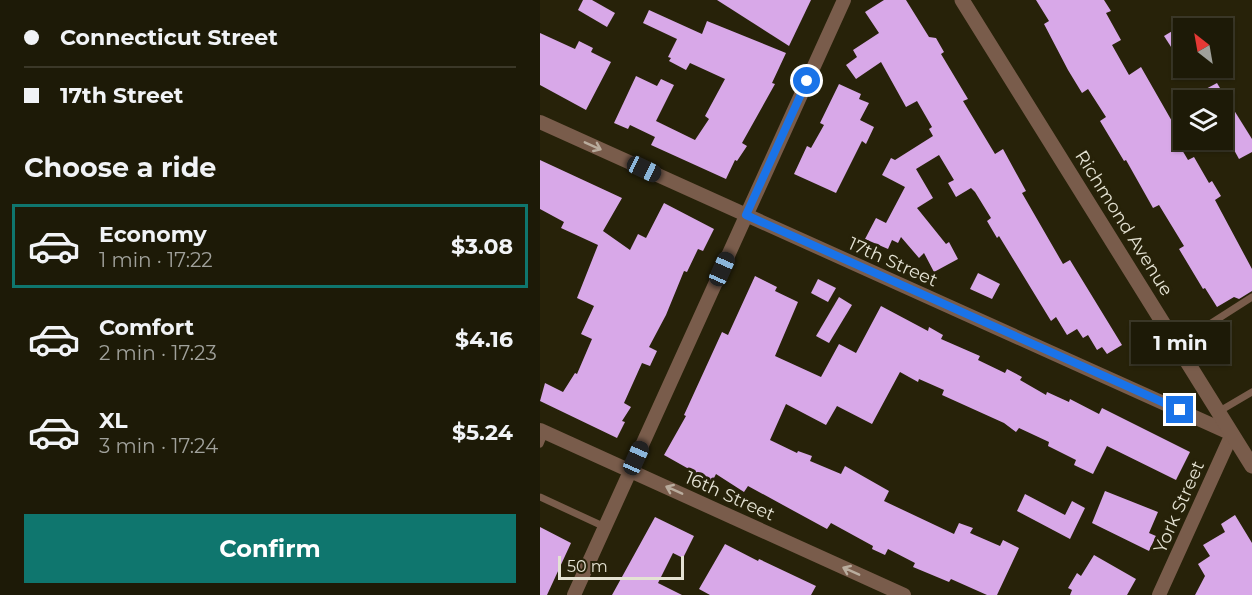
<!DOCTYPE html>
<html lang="en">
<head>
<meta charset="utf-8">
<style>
	body { margin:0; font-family:Montserrat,sans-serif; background:#252311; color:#f1f3f6; height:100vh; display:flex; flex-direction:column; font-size:22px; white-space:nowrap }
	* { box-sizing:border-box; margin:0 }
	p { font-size:20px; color:#a0a19b }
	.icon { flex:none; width:33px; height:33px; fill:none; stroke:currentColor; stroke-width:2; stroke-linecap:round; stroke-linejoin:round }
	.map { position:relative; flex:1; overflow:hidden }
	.panel { display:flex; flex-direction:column; background:#1d1a07; width:540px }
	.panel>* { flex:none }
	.hud { display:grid; align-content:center; height:132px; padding:0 24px; background:#1d1a07 }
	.needle { width:39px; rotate:329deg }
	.controls { position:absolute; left:633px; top:18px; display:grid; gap:12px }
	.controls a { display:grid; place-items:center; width:60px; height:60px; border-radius:0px; background:#1d1a07; box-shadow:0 2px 4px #0004,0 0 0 2px #3b3828; font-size:30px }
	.scale { position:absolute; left:18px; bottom:15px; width:126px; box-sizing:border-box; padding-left:6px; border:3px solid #e4e2d3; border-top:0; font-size:16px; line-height:21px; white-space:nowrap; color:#e4e2d3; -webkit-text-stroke:4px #272209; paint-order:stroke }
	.end { position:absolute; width:27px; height:27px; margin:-14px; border:8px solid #1a73e8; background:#fff; box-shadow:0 0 0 3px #fff }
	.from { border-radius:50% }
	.bubble { position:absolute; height:42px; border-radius:0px; background:#1d1a07; box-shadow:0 2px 4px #0004,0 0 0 2px #3b3828; font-size:20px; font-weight:700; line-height:42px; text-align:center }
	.car { position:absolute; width:18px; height:36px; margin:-18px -9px; border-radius:8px; box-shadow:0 0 4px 2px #0007; background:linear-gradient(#222 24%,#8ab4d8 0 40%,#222 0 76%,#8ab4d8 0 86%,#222 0) }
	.hud b { display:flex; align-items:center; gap:21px; height:57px; font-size:22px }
	.hud b+b { border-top:2px solid #3b3828 }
	.hud i { width:15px; height:15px; background:#f1f3f6 }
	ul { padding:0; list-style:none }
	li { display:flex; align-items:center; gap:18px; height:84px; margin:0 12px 9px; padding:0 12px; border:3px solid transparent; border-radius:0px }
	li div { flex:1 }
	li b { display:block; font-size:22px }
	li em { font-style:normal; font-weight:700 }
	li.on { border-color:#0f766e }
	li>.icon { width:54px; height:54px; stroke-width:1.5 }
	h2 { padding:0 24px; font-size:27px; line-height:72px }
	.action { display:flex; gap:12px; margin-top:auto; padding:12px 24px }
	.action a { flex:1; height:69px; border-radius:0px; background:#0f766e; color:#fff; font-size:24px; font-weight:700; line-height:69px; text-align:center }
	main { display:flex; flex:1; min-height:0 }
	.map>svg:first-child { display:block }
	.building { fill:#d8a8e8 }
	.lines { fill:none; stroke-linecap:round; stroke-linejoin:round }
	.service { stroke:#795c4b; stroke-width:7 }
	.minor { stroke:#795c4b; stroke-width:14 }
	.tertiary { stroke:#795c4b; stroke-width:15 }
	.oneway { stroke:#b9ac9d }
	.route { stroke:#1a73e8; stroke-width:8 }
	.labels { text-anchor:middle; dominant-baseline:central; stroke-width:6; stroke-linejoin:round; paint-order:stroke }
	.street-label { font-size:18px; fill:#e4e2d3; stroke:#272209 }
</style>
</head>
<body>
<main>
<section class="panel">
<div class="hud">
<b><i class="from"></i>Connecticut Street</b>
<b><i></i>17th Street</b>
</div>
<h2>Choose a ride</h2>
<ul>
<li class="on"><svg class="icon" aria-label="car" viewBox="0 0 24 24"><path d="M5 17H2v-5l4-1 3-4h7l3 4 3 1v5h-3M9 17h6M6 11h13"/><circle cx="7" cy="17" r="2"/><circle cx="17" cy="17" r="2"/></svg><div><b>Economy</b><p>1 min · 17:22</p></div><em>$3.08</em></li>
<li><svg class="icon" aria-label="car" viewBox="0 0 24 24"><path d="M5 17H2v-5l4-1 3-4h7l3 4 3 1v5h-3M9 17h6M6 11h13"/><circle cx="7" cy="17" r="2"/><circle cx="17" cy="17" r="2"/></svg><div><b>Comfort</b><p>2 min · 17:23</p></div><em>$4.16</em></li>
<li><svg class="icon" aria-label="car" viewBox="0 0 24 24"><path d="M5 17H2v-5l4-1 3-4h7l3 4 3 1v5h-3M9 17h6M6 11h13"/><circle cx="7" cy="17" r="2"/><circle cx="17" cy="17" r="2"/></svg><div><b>XL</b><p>3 min · 17:24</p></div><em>$5.24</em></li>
</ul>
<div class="action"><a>Confirm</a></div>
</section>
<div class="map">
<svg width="712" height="595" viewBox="0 0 712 595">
	<rect width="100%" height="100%" fill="#272209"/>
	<!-- building -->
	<g class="building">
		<polygon points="43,0 52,0 75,13 67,27 38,10"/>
		<polygon points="177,0 271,0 249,46"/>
		<polygon points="344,0 366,0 389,37 396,38 404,52 401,54 428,99 423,101 455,154 463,149 486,191 482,193 523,264 530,260 582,345 567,354 562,347 557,350 548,335 543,338 537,329 527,335 516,317 511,321 459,236 457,238 447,221 451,218 435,192 431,188 416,197 408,183 414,180 399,155 376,169 393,198 377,208 406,244 409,242 418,259 394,272 384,253 379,258 361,237 358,243 352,240 348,249 325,239 336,218 346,223 365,187 342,175 351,158 355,160 393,136 389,129 392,127 377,101 366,107 341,62 316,79 306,65 317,57 313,50 339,33 325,12"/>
		<polygon points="496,0 564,0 571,11 566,13 581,40 572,45 589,75 601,67 637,130 632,133 648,160 654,157 669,183 672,181 681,196 675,200 712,269 712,291 699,299 694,297 677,307 665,288 663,289 639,249 644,246 619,205 613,208 586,160 584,161 560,121 566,117 548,89 542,93 528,70 504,24 509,21"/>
		<polygon points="109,10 162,34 167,21 246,53 232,83 235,84 202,143 207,146 197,161 195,160 186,179 111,145 115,137 90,125 88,129 74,123 96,76 117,86 121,79 134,85 116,121 155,140 169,119 165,116 185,79 150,63 146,70 129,61 131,58 128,57 137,39 103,23"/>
		<polygon points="644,24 644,67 624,36"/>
		<polygon points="0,33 35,49 39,41 53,48 51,52 71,62 46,110 0,85"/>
		<polygon points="677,83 687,100 668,100 662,91"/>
		<polygon points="299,84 321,94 319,99 329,103 320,120 334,127 326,144 322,141 296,193 254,174 267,146 271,148 284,125 280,123"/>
		<polygon points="692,107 712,139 712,152 699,159 682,128 682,112"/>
		<polygon points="0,160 82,198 63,231 90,250 98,234 106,238 124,203 174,229 163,251 158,249 147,272 144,271 126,315 109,347 117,351 110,366 102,363 84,403 91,407 82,421 85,422 77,438 0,401 5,383 23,392 35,373 37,374 52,339 41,334 54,306 37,298 58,245 21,228 24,222 0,209"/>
		<polygon points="438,273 460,284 452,299 430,289"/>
		<polygon points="215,276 237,287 235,291 258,302 235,356 281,377 299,344 316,353 341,306 388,331 389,327 403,335 401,339 440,356 438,360 465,373 467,369 482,377 480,380 506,395 507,392 529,402 530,399 559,414 562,408 650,452 636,480 567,446 553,474 534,465 536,460 508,446 509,442 479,428 476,432 464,423 402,395 404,390 379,379 378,382 360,372 332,424 297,406 286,425 246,404 230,440 257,453 258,451 272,456 270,461 301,474 305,466 349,491 344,501 414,534 419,523 433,528 430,533 460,546 463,540 479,548 457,595 447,595 411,579 409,582 373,567 375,563 348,549 345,555 332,549 333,546 291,523 287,529 208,486 204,492 176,474 172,482 124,455 146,416 144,415 182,332 188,335"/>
		<polygon points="278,279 296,288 288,302 271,293"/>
		<polygon points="299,297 312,305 289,343 276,336"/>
		<polygon points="565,491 618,512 609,533 616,536 609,551 552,523"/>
		<polygon points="485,494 525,515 532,501 545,508 530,539 477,511"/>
		<polygon points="695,515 712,543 712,595 655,595 665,576 658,564 670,556 663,545 685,532 681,524"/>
		<polygon points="115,517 154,536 143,558 133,553 118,583 142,595 72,595"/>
		<polygon points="0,527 31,543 7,595 0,595"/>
		<polygon points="185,544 218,561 219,559 276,586 271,595 170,595 159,589"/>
		<polygon points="554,555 596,579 587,595 530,595 532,590 528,588 537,573 541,576"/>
	</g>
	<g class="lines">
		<!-- service -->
		<g class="service">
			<polyline points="637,345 712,297"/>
			<polyline points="678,412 712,392"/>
			<polyline points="0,444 5,432"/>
			<polyline points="0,497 65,527"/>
		</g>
		<!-- minor -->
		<g class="minor">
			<polyline points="0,122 692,434 619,595"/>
			<polyline points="0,430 364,595"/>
			<polyline points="34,595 304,0"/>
		</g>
		<!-- tertiary -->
		<polyline class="tertiary" points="422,0 712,466"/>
	</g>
	<!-- one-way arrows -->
	<defs><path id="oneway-shaft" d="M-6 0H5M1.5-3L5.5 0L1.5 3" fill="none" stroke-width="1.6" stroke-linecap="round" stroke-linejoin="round" transform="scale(1.5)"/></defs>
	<g class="oneway">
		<use href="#oneway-shaft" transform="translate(53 146) rotate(24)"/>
		<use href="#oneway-shaft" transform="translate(134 490) rotate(-156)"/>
		<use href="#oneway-shaft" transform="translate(311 571) rotate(-156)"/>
	</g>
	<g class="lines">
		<!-- route -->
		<polyline class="route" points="267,81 206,215 640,410"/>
	</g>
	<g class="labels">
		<!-- street labels -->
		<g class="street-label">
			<text transform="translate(584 223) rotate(58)">Richmond Avenue</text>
			<text transform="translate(353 262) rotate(24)">17th Street</text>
			<text transform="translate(190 496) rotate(24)">16th Street</text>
			<text transform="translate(639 507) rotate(-66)">York Street</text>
		</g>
	</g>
</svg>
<div class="controls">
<a><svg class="needle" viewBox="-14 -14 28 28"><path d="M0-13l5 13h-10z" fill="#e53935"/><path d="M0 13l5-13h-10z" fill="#a0a19b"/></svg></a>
<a><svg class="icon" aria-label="layers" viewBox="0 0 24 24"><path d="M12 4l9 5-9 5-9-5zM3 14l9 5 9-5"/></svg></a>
</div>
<div class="scale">50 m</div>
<i class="end from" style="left:267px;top:81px"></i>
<i class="end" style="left:640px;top:410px"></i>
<div class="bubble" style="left:591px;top:322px;width:99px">1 min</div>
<i class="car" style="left:104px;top:169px;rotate:115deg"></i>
<i class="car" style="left:182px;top:269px;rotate:24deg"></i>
<i class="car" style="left:96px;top:458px;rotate:24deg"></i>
</div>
</main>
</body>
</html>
